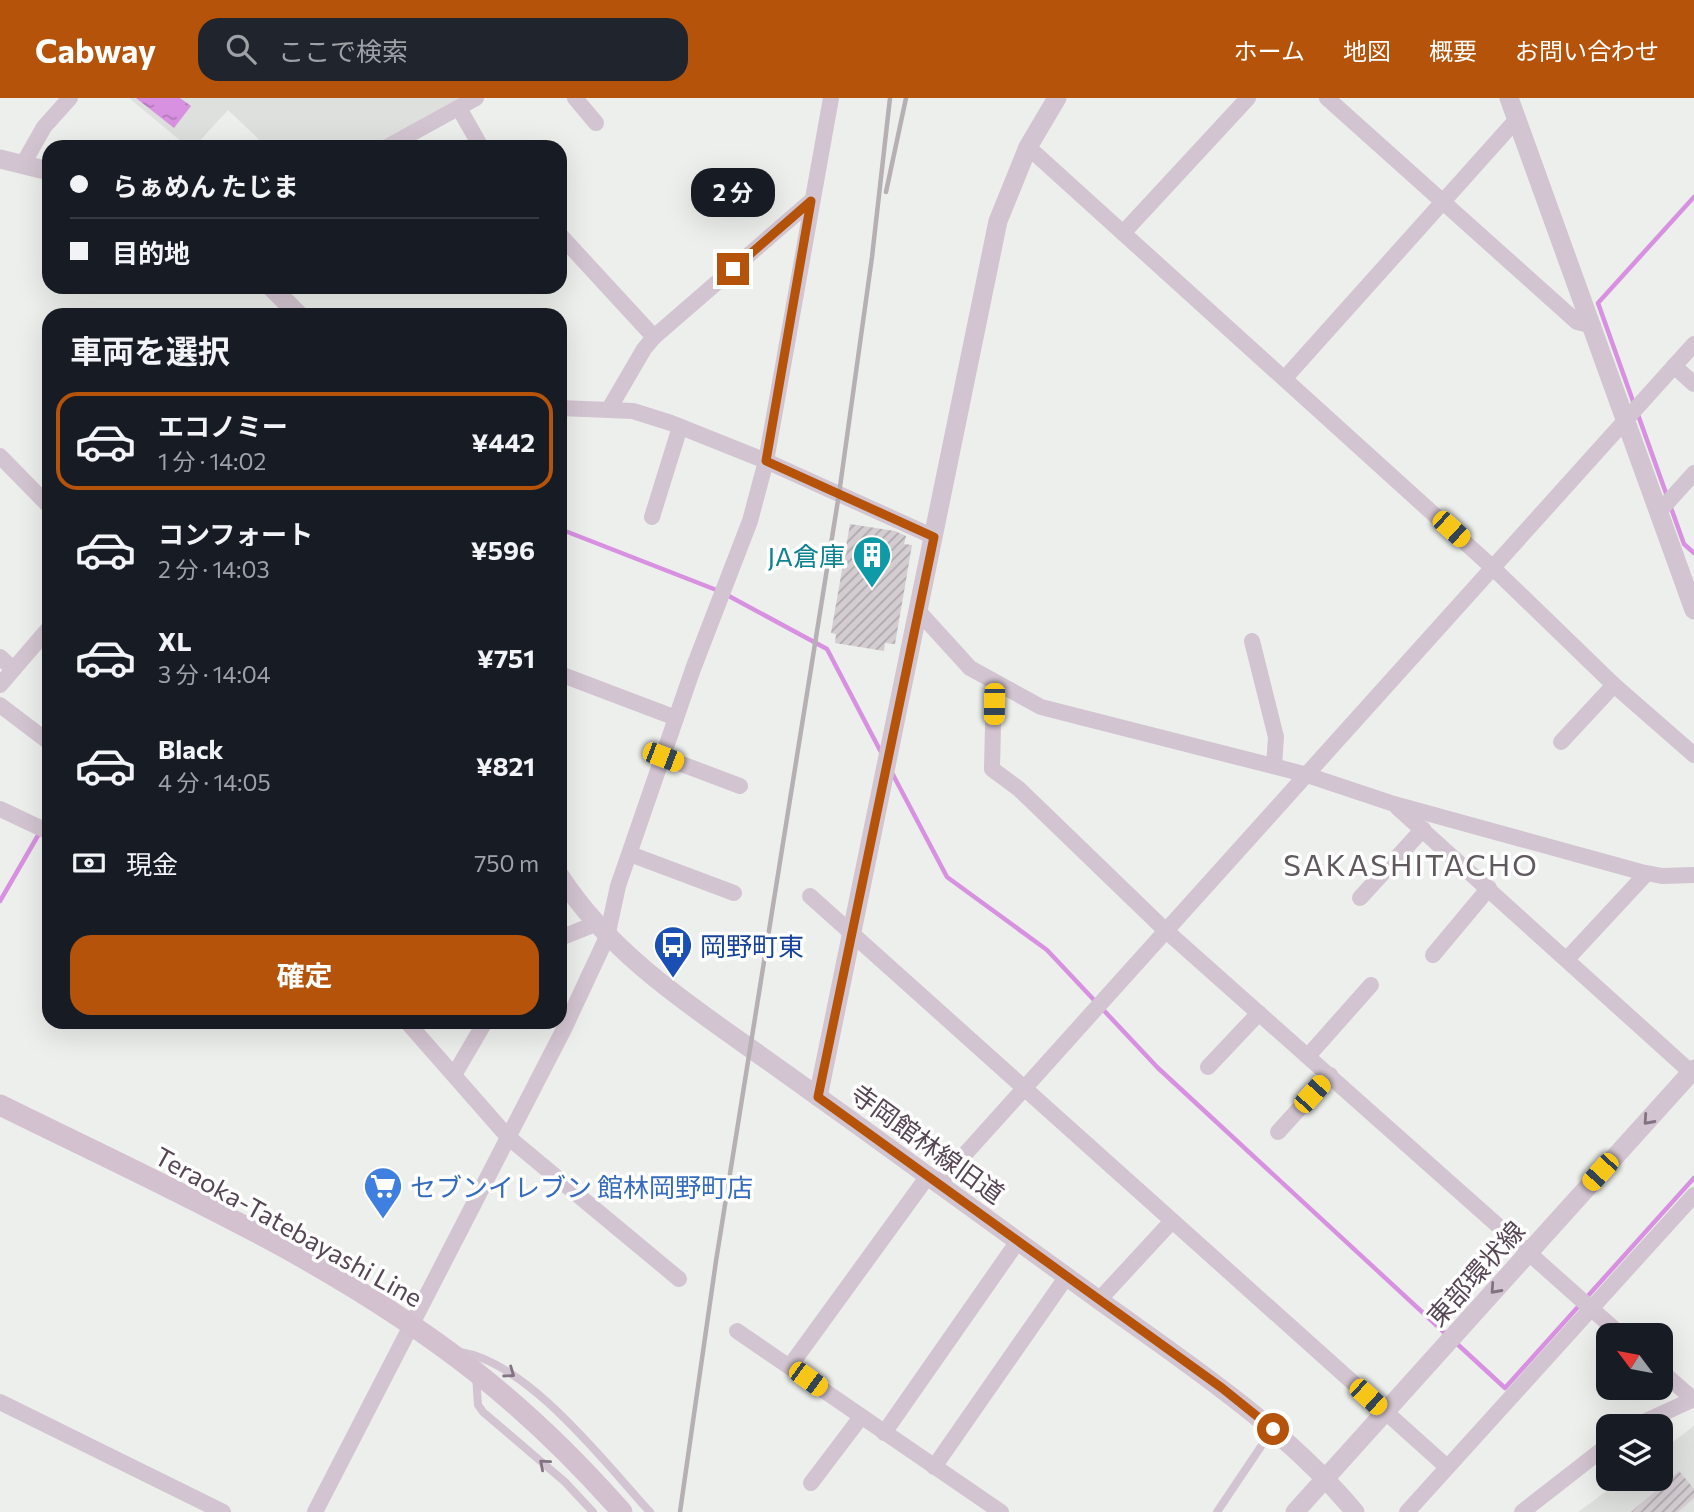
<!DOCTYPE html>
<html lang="ja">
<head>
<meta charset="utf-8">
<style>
	body { margin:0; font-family:Commissioner,"Noto Sans JP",sans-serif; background:#20242c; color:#f1f3f6; height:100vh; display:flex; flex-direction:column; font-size:26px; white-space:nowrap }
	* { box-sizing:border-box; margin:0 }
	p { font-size:23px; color:#9ea1a6 }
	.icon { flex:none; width:38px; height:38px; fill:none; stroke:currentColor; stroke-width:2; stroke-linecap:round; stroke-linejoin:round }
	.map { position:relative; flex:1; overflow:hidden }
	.details { position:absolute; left:42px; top:210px; width:525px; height:721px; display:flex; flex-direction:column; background:#171b24; border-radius:21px; box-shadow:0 7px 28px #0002 }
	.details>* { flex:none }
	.guide { position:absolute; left:42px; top:42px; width:525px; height:154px; border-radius:21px; box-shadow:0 7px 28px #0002; display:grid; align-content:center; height:154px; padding:0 28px; background:#171b24 }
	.needle { width:46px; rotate:302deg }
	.controls { position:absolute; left:1596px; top:1225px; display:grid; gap:14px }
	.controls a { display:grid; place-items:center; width:77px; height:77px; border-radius:14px; background:#171b24; box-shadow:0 7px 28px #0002; font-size:35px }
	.end { position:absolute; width:32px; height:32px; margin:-16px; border:9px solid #b45309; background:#fff; box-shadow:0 0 0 4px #fff }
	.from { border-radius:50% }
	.bubble { position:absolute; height:49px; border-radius:21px; background:#171b24; box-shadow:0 7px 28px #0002; font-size:23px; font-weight:700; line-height:49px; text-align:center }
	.car { position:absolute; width:21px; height:42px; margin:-21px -10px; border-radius:9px; box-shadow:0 0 5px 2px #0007; background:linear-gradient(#f5c518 24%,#345 0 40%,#f5c518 0 76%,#345 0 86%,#f5c518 0) }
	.guide b { display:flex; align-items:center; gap:24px; height:66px; font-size:26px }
	.guide b+b { border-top:2px solid #363941 }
	.guide i { width:18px; height:18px; background:#f1f3f6 }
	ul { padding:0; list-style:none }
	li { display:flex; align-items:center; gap:21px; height:98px; margin:0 14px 10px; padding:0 14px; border:4px solid transparent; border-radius:21px }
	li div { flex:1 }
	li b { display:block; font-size:26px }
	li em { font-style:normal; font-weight:700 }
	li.on { border-color:#b45309 }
	li>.icon { width:63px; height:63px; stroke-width:1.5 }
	h2 { padding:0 28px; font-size:32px; line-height:84px }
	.pay { display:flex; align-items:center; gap:18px; height:77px; padding:0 28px; font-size:26px }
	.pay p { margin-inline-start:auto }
	.cta { display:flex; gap:14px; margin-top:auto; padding:14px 28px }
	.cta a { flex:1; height:80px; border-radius:21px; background:#b45309; color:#fff; font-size:28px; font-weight:700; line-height:80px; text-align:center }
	header { display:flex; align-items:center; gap:42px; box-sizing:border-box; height:98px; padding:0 35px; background:#b45309; color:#fff }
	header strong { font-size:33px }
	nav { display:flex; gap:38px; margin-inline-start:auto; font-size:24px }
	.search { width:490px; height:63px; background:#20242c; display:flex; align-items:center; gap:18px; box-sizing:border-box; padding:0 24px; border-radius:21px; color:#9ea1a6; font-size:26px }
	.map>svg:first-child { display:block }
	.education { fill:#dee0dd }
	.water { fill:url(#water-ripples) }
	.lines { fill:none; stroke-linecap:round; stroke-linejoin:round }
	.stream { stroke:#d791e0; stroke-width:4.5 }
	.building { fill:url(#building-hatch) }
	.service { stroke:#d2c4d0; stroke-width:8 }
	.minor { stroke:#d2c4d0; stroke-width:16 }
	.tertiary { stroke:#d2c4d0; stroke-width:19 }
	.secondary { stroke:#d3c1d0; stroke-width:21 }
	.rail { stroke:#b6afb4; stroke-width:4.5 }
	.oneway { stroke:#827380 }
	.route { stroke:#b45309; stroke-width:9 }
	.labels { text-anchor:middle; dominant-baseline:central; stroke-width:7; stroke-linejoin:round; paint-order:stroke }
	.culture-label { font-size:26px; fill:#0d838f; stroke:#fff; text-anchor:end }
	.transit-label { font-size:26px; fill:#164399; stroke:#fff; text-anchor:start }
	.street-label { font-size:26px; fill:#574755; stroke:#fff }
	.shop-label { font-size:26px; fill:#366cbe; stroke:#fff; text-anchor:start }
	.quarter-label { font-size:30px; letter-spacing:2px; fill:#605a5f; stroke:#fff }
</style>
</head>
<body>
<header>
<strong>Cabway</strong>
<div class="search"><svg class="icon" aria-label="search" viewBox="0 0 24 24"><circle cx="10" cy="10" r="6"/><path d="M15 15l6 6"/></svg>ここで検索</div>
<nav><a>ホーム</a><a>地図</a><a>概要</a><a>お問い合わせ</a></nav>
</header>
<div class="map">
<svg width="1694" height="1414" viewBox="0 0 1694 1414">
	<defs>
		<pattern id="water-ripples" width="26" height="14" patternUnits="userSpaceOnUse" patternTransform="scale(1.75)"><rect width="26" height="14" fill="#d791e0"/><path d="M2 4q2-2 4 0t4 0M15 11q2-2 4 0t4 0" fill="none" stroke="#b178b8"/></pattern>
		<pattern id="building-hatch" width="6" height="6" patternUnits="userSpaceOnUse" patternTransform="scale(1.75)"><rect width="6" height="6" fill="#d3ccd1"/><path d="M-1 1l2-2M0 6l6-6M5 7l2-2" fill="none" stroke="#aea7ac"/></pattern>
	</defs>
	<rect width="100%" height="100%" fill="#edefec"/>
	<!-- education -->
	<g class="education">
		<polygon points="129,0 461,0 372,49 267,49 228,12 194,49 188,49"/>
		<polygon points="1694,1328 1694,1414 1578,1414 1623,1381 1661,1381 1661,1353"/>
	</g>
	<!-- water -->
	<polygon class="water" points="136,0 180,0 191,8 174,30"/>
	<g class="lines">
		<!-- stream -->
		<g class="stream">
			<polyline points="1634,306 1598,205 1694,99"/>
			<polyline points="1637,314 1667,398"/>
			<polyline points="1670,407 1684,446 1694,455"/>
			<polyline points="560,431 719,493"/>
			<polyline points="727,497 827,551 882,656"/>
			<polyline points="891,673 947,779 1047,852 1158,970 1447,1237"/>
			<polyline points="0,803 40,734"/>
			<polyline points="1454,1243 1505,1290 1694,1080"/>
		</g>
	</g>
	<!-- building -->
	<g class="building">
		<polygon points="850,426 895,433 906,438 904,446 912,447 895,546 885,545 884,553 835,545 836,536 831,535"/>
		<polygon points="1679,1373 1694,1391 1694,1400 1678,1414 1631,1414"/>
	</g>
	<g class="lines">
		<!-- service -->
		<g class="service">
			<path d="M 460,1254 C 528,1264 605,1365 650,1414"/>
			<polyline points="476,1278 478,1307 483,1314 565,1384 593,1414"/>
			<polyline points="1217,1414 1272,1332"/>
		</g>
		<!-- minor -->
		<g class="minor">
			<polyline points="575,0 596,25"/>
			<polyline points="1327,0 1577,224 1593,228"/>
			<polyline points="459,10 481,49"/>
			<polyline points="387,49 476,0"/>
			<polyline points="1028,49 1492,469 1614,587 1694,657"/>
			<polyline points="23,66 44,29 70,0"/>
			<polyline points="1123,135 1248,0"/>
			<polyline points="560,137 654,239"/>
			<polyline points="1674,268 1694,286"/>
			<polyline points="1285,280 1517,21"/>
			<polyline points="560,310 633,313 671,325 766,363 934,439"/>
			<polyline points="609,311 644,251 654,239 811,103"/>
			<polyline points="0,358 49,408"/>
			<polyline points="1658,415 1694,375"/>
			<polyline points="652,419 680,329"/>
			<polyline points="919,514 970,570 1041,609 1304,676 1394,706 1641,774 1662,778 1694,777"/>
			<polyline points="1252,543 1276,639 1274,668"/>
			<polyline points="0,559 13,571"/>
			<polyline points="560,576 676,620"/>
			<polyline points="994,585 992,671 1019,691 1164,831 1621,1237"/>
			<polyline points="0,587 49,530"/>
			<polyline points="0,607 46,642"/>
			<polyline points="1561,644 1614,587"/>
			<polyline points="663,659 740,688"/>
			<polyline points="1398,710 1694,977"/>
			<polyline points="0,711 49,734"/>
			<polyline points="630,756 734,795"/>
			<polyline points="810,798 1447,1369"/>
			<polyline points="1360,800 1423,731"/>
			<polyline points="560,840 595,826"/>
			<polyline points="1433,857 1489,790"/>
			<polyline points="1567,861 1646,776"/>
			<polyline points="407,924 508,1039 679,1181"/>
			<polyline points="1308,958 1371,887"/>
			<polyline points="1208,969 1259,915"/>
			<polyline points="454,977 485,924"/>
			<polyline points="1278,1034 1330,977"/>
			<polyline points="939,1085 1694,246"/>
			<polyline points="1099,1202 1172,1123"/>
			<polyline points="737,1233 1001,1414"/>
			<polyline points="790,1268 928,1078"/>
			<polyline points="1661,1273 1693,1301"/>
			<polyline points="0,1304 223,1414"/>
			<polyline points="1635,1328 1694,1301"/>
			<polyline points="884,1335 1018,1143"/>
			<polyline points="934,1369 1067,1178"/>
			<polyline points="811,1385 861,1319"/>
			<polyline points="315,1414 564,931 607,839 618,788 693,571 750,423 766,363 831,0"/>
			<polyline points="1407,1414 1694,1097"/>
			<polyline points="1522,1414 1608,1347"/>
		</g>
		<!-- tertiary -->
		<g class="tertiary">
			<polyline points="1509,0 1694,512"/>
			<polyline points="0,61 49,73"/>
			<polyline points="271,189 299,217"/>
			<path d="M 560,778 C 615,863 705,917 785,975 C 890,1050 994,1126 1099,1202 C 1189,1267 1283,1328 1355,1414"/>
			<polyline points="818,999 998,123 1028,49 1057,0"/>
			<polyline points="1295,1414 1694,971"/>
		</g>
		<!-- secondary -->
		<path class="secondary" d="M 0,1007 C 162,1087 334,1162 477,1275 C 529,1316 578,1364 622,1414"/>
		<!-- rail -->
		<g class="rail">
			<polyline points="886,94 906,0"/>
			<polyline points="680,1414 716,1163 839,396 872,159 890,0"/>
		</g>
	</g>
	<!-- one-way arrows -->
	<defs><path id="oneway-chevron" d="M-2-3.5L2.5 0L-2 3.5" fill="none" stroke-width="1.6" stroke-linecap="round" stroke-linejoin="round" transform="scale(1.75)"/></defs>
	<g class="oneway">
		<use href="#oneway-chevron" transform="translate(1648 1022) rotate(132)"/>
		<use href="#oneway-chevron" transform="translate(1495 1191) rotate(132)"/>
		<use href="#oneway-chevron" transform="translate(510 1275) rotate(35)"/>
		<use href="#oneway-chevron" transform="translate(544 1366) rotate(-139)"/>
	</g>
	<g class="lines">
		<!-- route -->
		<polyline class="route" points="733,171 811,103 766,363 934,439 818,999 1222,1290 1273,1331"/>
	</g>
	<!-- icons -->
	<defs>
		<g id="building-pin" transform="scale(2.0125)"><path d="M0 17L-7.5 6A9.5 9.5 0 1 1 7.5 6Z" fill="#0f9aa8" stroke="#fff"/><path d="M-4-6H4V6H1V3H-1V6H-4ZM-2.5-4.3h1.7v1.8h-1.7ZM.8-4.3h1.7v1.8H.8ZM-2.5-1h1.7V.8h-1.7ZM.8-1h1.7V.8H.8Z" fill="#fff"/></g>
		<g id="bus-pin" transform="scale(2.0125)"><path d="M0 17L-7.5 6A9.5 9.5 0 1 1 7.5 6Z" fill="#1a4fb4" stroke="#fff"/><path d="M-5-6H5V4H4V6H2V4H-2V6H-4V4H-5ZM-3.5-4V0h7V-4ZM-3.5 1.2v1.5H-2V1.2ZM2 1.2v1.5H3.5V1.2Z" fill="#fff"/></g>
		<g id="supermarket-pin" transform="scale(2.0125)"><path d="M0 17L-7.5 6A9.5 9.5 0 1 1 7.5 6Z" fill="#3f7fe0" stroke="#fff"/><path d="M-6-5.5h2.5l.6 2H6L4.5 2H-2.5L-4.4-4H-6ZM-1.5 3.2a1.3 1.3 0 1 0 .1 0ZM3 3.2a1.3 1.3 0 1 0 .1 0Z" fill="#fff"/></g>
	</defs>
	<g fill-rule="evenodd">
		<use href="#building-pin" x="872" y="457"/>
		<use href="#bus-pin" x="673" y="847"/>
		<use href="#supermarket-pin" x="383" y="1088"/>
	</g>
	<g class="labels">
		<!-- culture labels -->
		<g class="culture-label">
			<text x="845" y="457">JA倉庫</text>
		</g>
		<!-- transit labels -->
		<g class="transit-label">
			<text x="700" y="847">岡野町東</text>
		</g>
		<!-- street labels -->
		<g class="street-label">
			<text transform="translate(928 1045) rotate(36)">寺岡館林線旧道</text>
			<text transform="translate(289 1128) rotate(29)">Teraoka-Tatebayashi Line</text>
			<text transform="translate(1475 1175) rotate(-48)">東部環状線</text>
		</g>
		<!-- shop labels -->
		<g class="shop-label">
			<text x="410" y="1088">セブンイレブン 館林岡野町店</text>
		</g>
		<!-- quarter labels -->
		<g class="quarter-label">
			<text x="1411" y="765">SAKASHITACHO</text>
		</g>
	</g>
</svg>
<div class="controls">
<a><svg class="needle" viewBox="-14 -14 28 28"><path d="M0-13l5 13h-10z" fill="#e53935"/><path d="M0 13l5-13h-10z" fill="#9ea1a6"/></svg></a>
<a><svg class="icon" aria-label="layers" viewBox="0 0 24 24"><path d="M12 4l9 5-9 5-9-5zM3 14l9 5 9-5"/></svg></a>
</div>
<i class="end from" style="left:1273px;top:1331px"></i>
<i class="end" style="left:733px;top:171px"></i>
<div class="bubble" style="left:691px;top:70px;width:84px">2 分</div>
<i class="car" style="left:1451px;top:431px;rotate:132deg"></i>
<i class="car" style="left:994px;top:606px;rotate:181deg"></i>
<i class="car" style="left:663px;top:659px;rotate:111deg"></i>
<i class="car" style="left:1312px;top:996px;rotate:42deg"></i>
<i class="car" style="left:1600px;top:1074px;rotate:222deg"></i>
<i class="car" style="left:808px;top:1281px;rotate:126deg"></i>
<i class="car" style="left:1368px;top:1299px;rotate:132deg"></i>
<div class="guide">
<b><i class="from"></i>らぁめん たじま</b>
<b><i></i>目的地</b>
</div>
<section class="details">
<h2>車両を選択</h2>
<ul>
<li class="on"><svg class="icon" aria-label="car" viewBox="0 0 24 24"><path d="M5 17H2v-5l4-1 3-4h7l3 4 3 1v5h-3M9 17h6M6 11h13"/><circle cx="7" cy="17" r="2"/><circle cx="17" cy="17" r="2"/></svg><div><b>エコノミー</b><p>1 分 · 14:02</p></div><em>¥442</em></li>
<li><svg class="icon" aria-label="car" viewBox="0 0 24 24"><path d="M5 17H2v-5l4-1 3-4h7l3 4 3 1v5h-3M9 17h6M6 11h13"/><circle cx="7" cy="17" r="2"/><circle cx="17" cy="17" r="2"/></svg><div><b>コンフォート</b><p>2 分 · 14:03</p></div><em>¥596</em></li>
<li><svg class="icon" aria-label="car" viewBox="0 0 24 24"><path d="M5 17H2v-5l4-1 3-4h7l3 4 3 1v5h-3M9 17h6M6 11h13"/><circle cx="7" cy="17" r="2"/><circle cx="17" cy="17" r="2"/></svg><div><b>XL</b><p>3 分 · 14:04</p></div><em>¥751</em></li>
<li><svg class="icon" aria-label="car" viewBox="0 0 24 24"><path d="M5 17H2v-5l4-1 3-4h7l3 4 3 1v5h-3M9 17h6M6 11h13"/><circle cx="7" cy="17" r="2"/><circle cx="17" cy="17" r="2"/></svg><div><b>Black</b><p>4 分 · 14:05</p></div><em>¥821</em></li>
</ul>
<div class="pay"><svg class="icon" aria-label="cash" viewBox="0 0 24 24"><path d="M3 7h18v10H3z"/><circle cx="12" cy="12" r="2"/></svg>現金<p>750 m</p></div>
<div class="cta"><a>確定</a></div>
</section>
</div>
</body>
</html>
